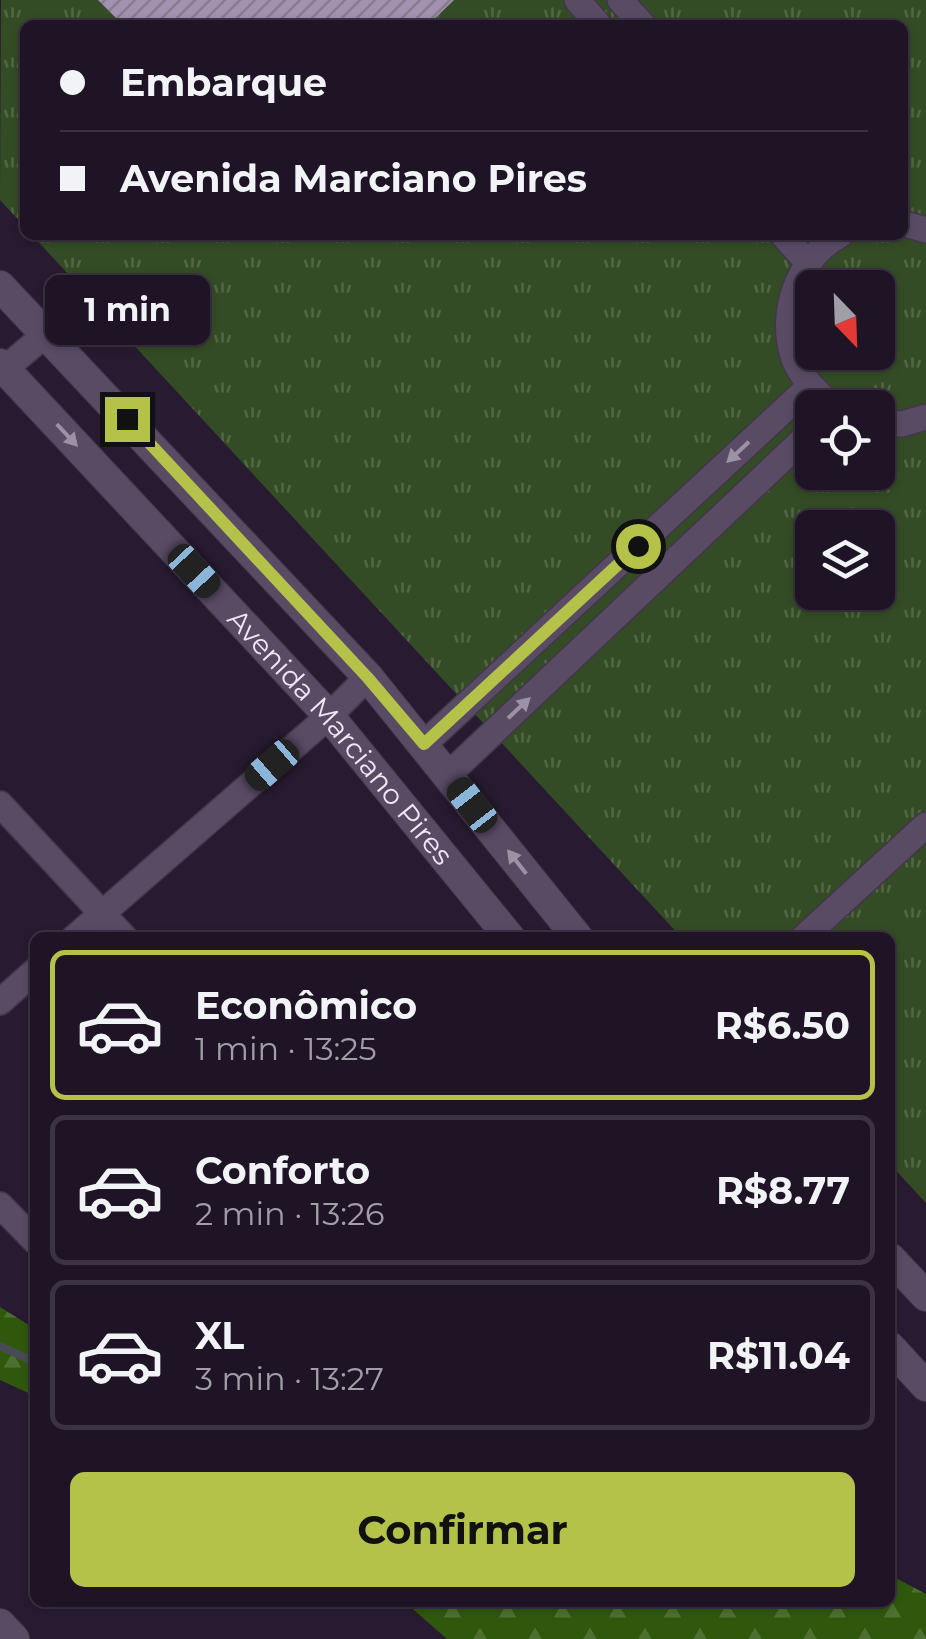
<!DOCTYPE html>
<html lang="pt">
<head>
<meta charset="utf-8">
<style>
	body { margin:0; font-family:Montserrat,sans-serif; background:#2b2132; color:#f1f3f6; height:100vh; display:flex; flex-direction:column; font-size:38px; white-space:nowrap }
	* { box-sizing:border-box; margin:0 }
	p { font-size:32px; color:#a19ea7 }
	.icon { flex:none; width:55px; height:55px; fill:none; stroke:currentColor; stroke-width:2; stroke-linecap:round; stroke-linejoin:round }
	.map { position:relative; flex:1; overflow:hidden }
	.details { position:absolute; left:30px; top:932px; width:865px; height:675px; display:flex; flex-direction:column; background:#1e1425; border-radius:15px; box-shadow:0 2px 8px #0004,0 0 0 2px #3c3342 }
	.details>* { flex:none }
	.top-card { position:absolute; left:20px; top:20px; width:888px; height:220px; border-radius:15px; box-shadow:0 2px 8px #0004,0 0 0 2px #3c3342; display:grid; align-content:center; height:220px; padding:0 40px; background:#1e1425 }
	.needle { width:65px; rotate:157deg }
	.buttons { position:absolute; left:795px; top:270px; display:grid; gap:20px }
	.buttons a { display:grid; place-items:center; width:100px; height:100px; border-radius:15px; background:#1e1425; box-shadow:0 2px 8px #0004,0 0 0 2px #3c3342; font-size:50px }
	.end { position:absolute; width:45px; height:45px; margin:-22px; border:12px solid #b5c24a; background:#111; box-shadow:0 0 0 5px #111 }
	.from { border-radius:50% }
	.bubble { position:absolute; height:70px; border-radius:15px; background:#1e1425; box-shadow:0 2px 8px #0004,0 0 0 2px #3c3342; font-size:32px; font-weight:700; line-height:70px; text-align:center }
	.car { position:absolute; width:30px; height:60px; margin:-30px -15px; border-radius:12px; box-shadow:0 0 8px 2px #0007; background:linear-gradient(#222 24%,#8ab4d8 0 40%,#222 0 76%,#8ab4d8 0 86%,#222 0) }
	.top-card b { display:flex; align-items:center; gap:35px; height:95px; font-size:38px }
	.top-card b+b { border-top:2px solid #3c3342 }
	.top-card i { width:25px; height:25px; background:#f1f3f6 }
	ul { padding:18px 0 0; list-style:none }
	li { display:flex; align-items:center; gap:30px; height:150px; margin:0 20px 15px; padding:0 20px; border:5px solid #3c3342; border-radius:15px }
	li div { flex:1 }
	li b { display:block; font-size:38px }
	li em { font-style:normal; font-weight:700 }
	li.active { border-color:#b5c24a }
	li>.icon { width:90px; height:90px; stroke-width:1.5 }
	.primary-button { display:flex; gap:20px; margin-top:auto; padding:20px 40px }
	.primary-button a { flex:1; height:115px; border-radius:15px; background:#b5c24a; color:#111; font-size:40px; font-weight:700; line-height:115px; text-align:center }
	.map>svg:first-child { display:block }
	.forest { fill:url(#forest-firs) }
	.park { fill:url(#park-tufts); fill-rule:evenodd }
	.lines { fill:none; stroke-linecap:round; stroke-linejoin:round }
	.stream { stroke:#484b54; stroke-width:8 }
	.building { fill:url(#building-hatch) }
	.street-casing { stroke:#42364a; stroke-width:28 }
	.secondary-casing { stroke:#42364a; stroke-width:32 }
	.street { stroke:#5a4b65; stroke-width:25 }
	.secondary { stroke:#5a4b65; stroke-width:30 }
	.oneway { fill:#9d91a6 }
	.route { stroke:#b5c24a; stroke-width:12 }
	.labels { text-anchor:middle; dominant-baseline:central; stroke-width:10; stroke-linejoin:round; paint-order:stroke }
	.street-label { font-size:28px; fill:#efe6f6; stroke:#0e0812 }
</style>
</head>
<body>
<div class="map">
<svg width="926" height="1639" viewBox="0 0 926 1639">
	<defs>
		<pattern id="forest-firs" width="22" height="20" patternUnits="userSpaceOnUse" patternTransform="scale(2.5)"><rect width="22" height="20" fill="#2f580d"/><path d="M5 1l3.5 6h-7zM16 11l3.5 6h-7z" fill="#4d7031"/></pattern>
		<pattern id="park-tufts" width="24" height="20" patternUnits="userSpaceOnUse" patternTransform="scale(2.5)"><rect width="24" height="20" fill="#344c25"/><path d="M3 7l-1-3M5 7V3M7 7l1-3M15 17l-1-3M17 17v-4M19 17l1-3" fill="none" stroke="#526645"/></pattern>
		<pattern id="building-hatch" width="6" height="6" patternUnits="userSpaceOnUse" patternTransform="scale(2.5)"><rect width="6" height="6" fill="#a392af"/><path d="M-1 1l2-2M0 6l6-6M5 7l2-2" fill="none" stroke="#887b91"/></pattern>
	</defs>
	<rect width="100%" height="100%" fill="#281b31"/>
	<!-- forest -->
	<g class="forest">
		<polygon points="0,1307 35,1329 35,1396 0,1380"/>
		<polygon points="890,1575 926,1594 926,1639 447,1639 406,1603 890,1602"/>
	</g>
	<!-- park -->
	<path class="park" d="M 1,0 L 926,0 L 926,1203 L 890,1164 L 890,938 L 681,937 L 32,235 L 902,235 L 902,25 L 25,25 L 25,227 L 0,200 ZM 812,288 L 878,288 L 878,352 L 812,352 ZM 812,408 L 878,408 L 878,472 L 812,472 ZM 812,528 L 878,528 L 878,592 L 812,592 Z"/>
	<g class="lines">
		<!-- stream -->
		<g class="stream">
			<polyline points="0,1346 35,1362"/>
			<polyline points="758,1602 759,1603"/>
		</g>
	</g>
	<!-- building -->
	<polygon class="building" points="98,0 454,0 428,25 123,25"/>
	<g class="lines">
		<!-- street casing -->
		<g class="street-casing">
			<g id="street">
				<polyline points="577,0 599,25"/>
				<polyline points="620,0 643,25"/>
				<polyline points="902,223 926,230"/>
				<polyline points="783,235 808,263"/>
				<polyline points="0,373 47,333"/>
				<path d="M 834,408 C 818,393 802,379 794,359 C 778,313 798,258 840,235"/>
				<polyline points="878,423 902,424 926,417"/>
				<polyline points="424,744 810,386"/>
				<polyline points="448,775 812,431"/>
				<polyline points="0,804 125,938"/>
				<polyline points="74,938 329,716 368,677"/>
				<polyline points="803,938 926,825"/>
				<polyline points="0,1002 35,971"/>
				<polyline points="0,1205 35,1241"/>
			</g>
		</g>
		<!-- secondary casing -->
		<g class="secondary-casing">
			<g id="secondary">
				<polyline points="0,286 368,677 578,938"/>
				<path id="s1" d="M 0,364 L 329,716 L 510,938"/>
				<polyline points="890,1258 926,1296"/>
				<polyline points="890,1347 926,1386"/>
				<polyline points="0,1624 14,1639"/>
			</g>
		</g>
		<!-- street -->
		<use href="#street" class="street"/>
		<!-- secondary -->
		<use href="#secondary" class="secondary"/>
	</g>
	<!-- one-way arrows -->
	<defs><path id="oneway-solid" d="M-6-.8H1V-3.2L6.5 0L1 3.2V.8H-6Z" transform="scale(2.5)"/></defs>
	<g class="oneway">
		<use href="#oneway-solid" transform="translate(67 435) rotate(47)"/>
		<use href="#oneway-solid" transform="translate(738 452) rotate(137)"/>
		<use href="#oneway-solid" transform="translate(519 708) rotate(-43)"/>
		<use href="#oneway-solid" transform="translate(517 862) rotate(-128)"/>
	</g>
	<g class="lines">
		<!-- route -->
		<polyline class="route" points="127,419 368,678 424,744 638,546"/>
	</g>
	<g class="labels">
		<!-- street labels -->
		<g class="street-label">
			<text stroke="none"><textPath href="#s1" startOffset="505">Avenida Marciano Pires</textPath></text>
		</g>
	</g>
</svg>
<div class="buttons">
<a><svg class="needle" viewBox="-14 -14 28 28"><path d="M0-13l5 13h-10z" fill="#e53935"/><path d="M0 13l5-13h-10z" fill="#a19ea7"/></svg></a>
<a><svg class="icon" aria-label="locate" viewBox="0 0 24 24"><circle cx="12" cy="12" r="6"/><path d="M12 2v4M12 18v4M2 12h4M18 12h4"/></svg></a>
<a><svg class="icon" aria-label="layers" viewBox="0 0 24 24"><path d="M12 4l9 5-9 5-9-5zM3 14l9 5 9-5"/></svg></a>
</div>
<i class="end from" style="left:638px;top:546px"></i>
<i class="end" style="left:127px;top:419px"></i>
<div class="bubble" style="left:45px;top:275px;width:165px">1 min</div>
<i class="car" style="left:194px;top:571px;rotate:137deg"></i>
<i class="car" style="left:272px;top:765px;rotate:229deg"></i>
<i class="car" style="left:472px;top:805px;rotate:322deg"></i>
<div class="top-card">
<b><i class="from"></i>Embarque</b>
<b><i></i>Avenida Marciano Pires</b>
</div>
<section class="details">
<ul>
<li class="active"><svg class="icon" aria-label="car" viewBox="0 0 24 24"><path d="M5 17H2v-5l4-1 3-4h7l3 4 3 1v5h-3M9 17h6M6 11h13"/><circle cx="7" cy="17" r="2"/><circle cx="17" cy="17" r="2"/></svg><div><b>Econômico</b><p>1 min · 13:25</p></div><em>R$6.50</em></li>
<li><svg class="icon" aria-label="car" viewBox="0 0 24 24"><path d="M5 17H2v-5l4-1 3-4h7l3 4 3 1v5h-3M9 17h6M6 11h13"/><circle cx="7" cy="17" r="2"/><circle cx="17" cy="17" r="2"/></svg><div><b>Conforto</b><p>2 min · 13:26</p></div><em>R$8.77</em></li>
<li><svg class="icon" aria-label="car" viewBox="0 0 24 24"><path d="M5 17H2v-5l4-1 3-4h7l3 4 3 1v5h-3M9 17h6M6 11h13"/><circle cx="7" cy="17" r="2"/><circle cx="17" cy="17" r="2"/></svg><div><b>XL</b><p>3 min · 13:27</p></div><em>R$11.04</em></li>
</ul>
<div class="primary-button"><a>Confirmar</a></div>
</section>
</div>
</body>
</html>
